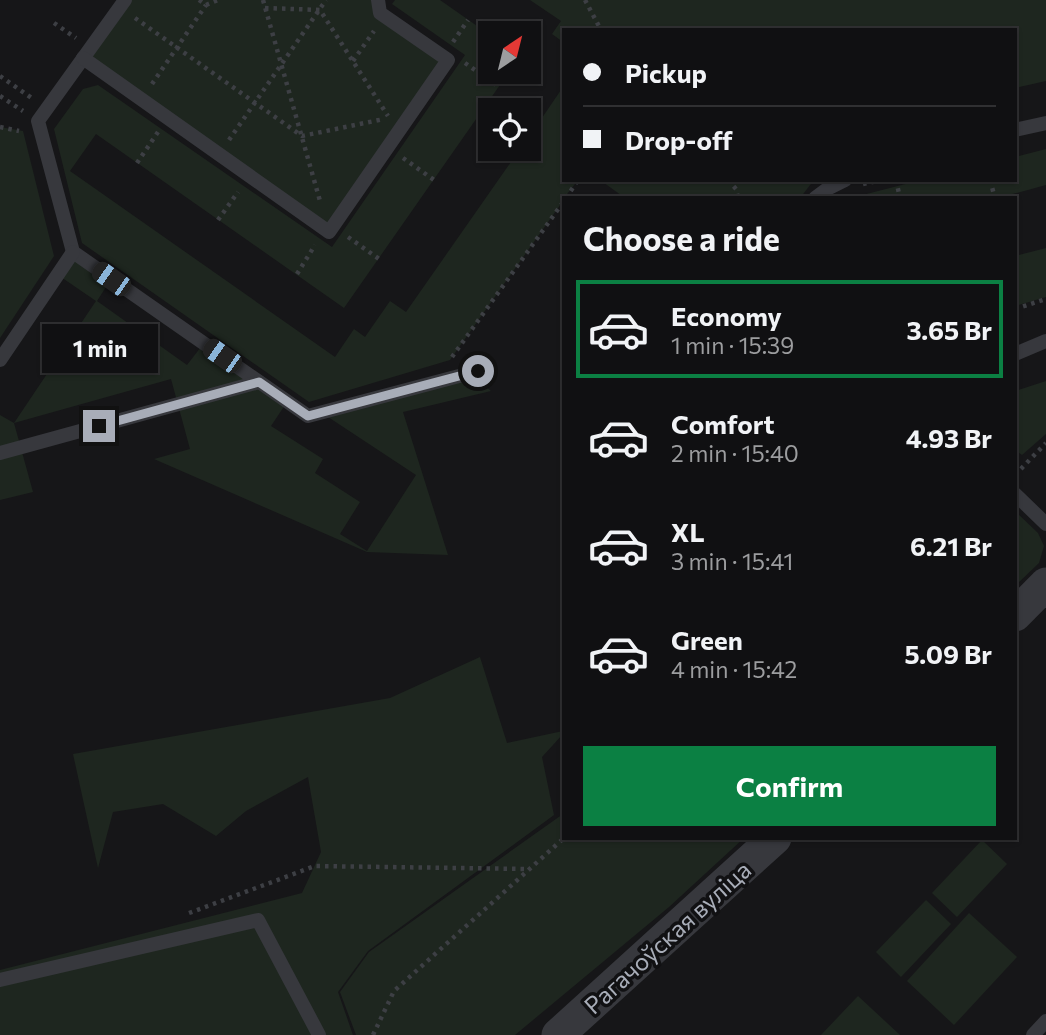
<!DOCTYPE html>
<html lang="en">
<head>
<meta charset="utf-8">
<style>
	body { margin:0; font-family:Commissioner,sans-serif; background:#19191b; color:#f1f3f6; height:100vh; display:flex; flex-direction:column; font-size:26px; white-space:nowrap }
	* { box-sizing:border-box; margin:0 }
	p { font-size:23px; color:#9c9d9f }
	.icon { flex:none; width:38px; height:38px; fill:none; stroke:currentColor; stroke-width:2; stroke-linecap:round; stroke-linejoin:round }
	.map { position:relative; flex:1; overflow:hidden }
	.panel { position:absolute; left:562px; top:196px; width:455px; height:644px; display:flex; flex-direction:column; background:#101012; border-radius:0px; box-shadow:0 2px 5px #0004,0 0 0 2px #303032 }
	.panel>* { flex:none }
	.hud { position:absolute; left:562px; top:28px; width:455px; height:154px; border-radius:0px; box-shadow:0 2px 5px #0004,0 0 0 2px #303032; display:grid; align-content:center; height:154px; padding:0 21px; background:#101012 }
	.needle { width:46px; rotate:35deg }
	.controls { position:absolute; left:478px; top:21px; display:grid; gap:14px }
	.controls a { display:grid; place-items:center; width:63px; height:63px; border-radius:0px; background:#101012; box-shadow:0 2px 5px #0004,0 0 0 2px #303032; font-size:35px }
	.end { position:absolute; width:32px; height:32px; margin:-16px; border:9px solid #a8adb8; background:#111; box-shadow:0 0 0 4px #111 }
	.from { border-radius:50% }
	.bubble { position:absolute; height:49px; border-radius:0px; background:#101012; box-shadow:0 2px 5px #0004,0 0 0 2px #303032; font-size:23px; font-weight:700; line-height:49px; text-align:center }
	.car { position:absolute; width:21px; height:42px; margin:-21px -10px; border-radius:9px; box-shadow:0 0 5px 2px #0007; background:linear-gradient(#222 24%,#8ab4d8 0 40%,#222 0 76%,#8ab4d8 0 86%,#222 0) }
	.hud b { display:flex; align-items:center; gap:24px; height:66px; font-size:26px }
	.hud b+b { border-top:2px solid #303032 }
	.hud i { width:18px; height:18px; background:#f1f3f6 }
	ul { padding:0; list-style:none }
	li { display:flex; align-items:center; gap:21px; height:98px; margin:0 14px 10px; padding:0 7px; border:4px solid transparent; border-radius:0px }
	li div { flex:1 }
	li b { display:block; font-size:26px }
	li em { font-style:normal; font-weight:700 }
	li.selected { border-color:#0b8043 }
	li>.icon { width:63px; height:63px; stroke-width:1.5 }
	h2 { padding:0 21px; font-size:32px; line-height:84px }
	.cta { display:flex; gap:14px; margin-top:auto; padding:14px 21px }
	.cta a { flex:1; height:80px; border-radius:0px; background:#0b8043; color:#fff; font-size:28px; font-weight:700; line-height:80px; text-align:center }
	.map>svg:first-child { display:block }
	.green { fill:#1e261f }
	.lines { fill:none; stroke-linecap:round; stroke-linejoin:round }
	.path { stroke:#3d3f44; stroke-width:4.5; stroke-dasharray:3.5 5; stroke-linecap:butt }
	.service { stroke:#37383d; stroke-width:14 }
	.tertiary { stroke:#37383d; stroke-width:33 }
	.route { stroke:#a8adb8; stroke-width:9 }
	.labels { text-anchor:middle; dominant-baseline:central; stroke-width:7; stroke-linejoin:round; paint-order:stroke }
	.street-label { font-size:24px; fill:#a8adb8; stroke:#111113 }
</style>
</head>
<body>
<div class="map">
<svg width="1046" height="1035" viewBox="0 0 1046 1035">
	<rect width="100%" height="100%" fill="#161618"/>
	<!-- green -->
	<g class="green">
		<polygon points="125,0 378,0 380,13 448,60 329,232 83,58"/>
		<polygon points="395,0 440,0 490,35 490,72 509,72 344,308 96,134 70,171 335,357 354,329 365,337 390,301 406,312 520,149 528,149 529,137 563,87 564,180 578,180 564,198 563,201 450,360 309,402 82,243 54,129 83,89 98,85 332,247 465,55 392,4"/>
		<polygon points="530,0 1046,0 1046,81 1015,88 1015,30 564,30 563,42 552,34 561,21"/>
		<polygon points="0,127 23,131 54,256 0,338"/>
		<polygon points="1046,149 1046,185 998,198 851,198 921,180 1015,180 1015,157"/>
		<polygon points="600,180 814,180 800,198 625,198"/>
		<polygon points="1046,248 1046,297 1015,306 1015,256"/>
		<polygon points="73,252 111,279 97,301 187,365 204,343 287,402 271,426 323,459 315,473 360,502 340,534 367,551 416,475 322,413 471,373 491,391 403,412 448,555 367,552 154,459 190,449 171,379 14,423 33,492 0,500 0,415 14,423 96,301 58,275"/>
		<polygon points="1046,381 1046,434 1022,455 1015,450 1015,391"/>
		<polygon points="1015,511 1038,533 1044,546 1039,563 1015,586"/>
		<polygon points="480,657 507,743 563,731 563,734 542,757 554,815 368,951 338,992 353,1035 0,1035 0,970 302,893 321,852 308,777 246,811 216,836 163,804 113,812 98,868 73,754 390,698"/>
		<polygon points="563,814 564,838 744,838 669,907 515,1035 356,1035 340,992 369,952"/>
		<polygon points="982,840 1007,864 957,917 932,893"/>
		<polygon points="926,900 951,924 901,977 876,952"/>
		<polygon points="969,913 1017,957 954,1025 907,981"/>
		<polygon points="858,996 900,1035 821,1035"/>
	</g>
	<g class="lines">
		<!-- path -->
		<g class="path">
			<polyline points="199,0 206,5 218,0"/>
			<polyline points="263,0 320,201"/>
			<polyline points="585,0 601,30"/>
			<polyline points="265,8 320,10 388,116"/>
			<polyline points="135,18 302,136 384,119"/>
			<polyline points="54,23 76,38"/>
			<polyline points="453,42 468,20"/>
			<polyline points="353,61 374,31"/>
			<polyline points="465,63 499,87"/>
			<polyline points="0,76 33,99"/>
			<polyline points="152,84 206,5"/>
			<polyline points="0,96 23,111"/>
			<polyline points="0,127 19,131"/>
			<polyline points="229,140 326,0"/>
			<polyline points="403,158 434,180"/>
			<polyline points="137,163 158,132"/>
			<polyline points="728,180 736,189 738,198"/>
			<polyline points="896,180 900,198"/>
			<polyline points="990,180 995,198"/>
			<polyline points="863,184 882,180"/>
			<polyline points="566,198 578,180"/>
			<polyline points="218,220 238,192"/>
			<polyline points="348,237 379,259"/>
			<polyline points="297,274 315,245"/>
			<polyline points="1015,309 1046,299"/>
			<polyline points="452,357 564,201"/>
			<polyline points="1015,475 1046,443"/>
			<polyline points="189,913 315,866 529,869"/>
			<polyline points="373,1035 394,991 564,838"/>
		</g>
		<!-- service -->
		<g class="service">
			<polyline points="125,0 38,121 73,252 308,416 478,371"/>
			<polyline points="83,58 329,232 448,60 380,13 378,0"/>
			<polyline points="1015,130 1046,123"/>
			<polyline points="815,198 827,189 845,180"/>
			<polyline points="1015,354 1046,341"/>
			<polyline points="0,360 73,252"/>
			<polyline points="0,453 259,382"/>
			<polyline points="1015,494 1046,524"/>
			<polyline points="0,980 258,920 319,1035"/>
			<polyline points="1033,1035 1046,1021"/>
		</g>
		<!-- tertiary -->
		<g class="tertiary">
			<polyline points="1015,615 1046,584"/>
			<polyline points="558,1035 775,838"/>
		</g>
	</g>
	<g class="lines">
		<!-- route -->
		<polyline class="route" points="99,426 259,382 308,416 478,371"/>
	</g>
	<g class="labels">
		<!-- street labels -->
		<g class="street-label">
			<text transform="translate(667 937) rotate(-42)">Рагачоўская вуліца</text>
		</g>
	</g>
</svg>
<div class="controls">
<a><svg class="needle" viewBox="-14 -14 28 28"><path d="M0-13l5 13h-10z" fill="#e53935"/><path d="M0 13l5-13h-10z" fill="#9c9d9f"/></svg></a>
<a><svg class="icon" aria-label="locate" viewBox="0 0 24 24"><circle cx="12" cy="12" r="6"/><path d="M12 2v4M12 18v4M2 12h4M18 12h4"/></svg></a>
</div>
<i class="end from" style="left:478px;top:371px"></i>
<i class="end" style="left:99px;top:426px"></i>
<div class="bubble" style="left:42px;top:324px;width:116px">1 min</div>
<i class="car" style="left:111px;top:279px;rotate:305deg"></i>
<i class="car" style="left:222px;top:356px;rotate:305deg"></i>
<div class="hud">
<b><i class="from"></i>Pickup</b>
<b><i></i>Drop-off</b>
</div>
<section class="panel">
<h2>Choose a ride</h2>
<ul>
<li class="selected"><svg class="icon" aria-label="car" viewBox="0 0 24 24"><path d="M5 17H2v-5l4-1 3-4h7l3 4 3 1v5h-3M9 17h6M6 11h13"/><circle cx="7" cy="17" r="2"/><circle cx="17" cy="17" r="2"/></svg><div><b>Economy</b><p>1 min · 15:39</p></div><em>3.65 Br</em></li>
<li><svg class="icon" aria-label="car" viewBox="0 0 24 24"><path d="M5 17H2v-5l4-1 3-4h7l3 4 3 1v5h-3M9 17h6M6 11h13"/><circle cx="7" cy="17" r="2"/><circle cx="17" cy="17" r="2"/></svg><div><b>Comfort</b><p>2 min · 15:40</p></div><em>4.93 Br</em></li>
<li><svg class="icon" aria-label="car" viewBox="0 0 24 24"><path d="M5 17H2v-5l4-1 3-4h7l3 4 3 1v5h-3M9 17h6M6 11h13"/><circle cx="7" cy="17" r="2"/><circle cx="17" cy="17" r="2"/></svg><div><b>XL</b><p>3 min · 15:41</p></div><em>6.21 Br</em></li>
<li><svg class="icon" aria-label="car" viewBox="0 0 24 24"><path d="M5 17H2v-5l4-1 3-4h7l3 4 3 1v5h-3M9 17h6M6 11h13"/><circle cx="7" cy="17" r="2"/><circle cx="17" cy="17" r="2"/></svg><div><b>Green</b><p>4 min · 15:42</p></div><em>5.09 Br</em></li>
</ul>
<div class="cta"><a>Confirm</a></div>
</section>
</div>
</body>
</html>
